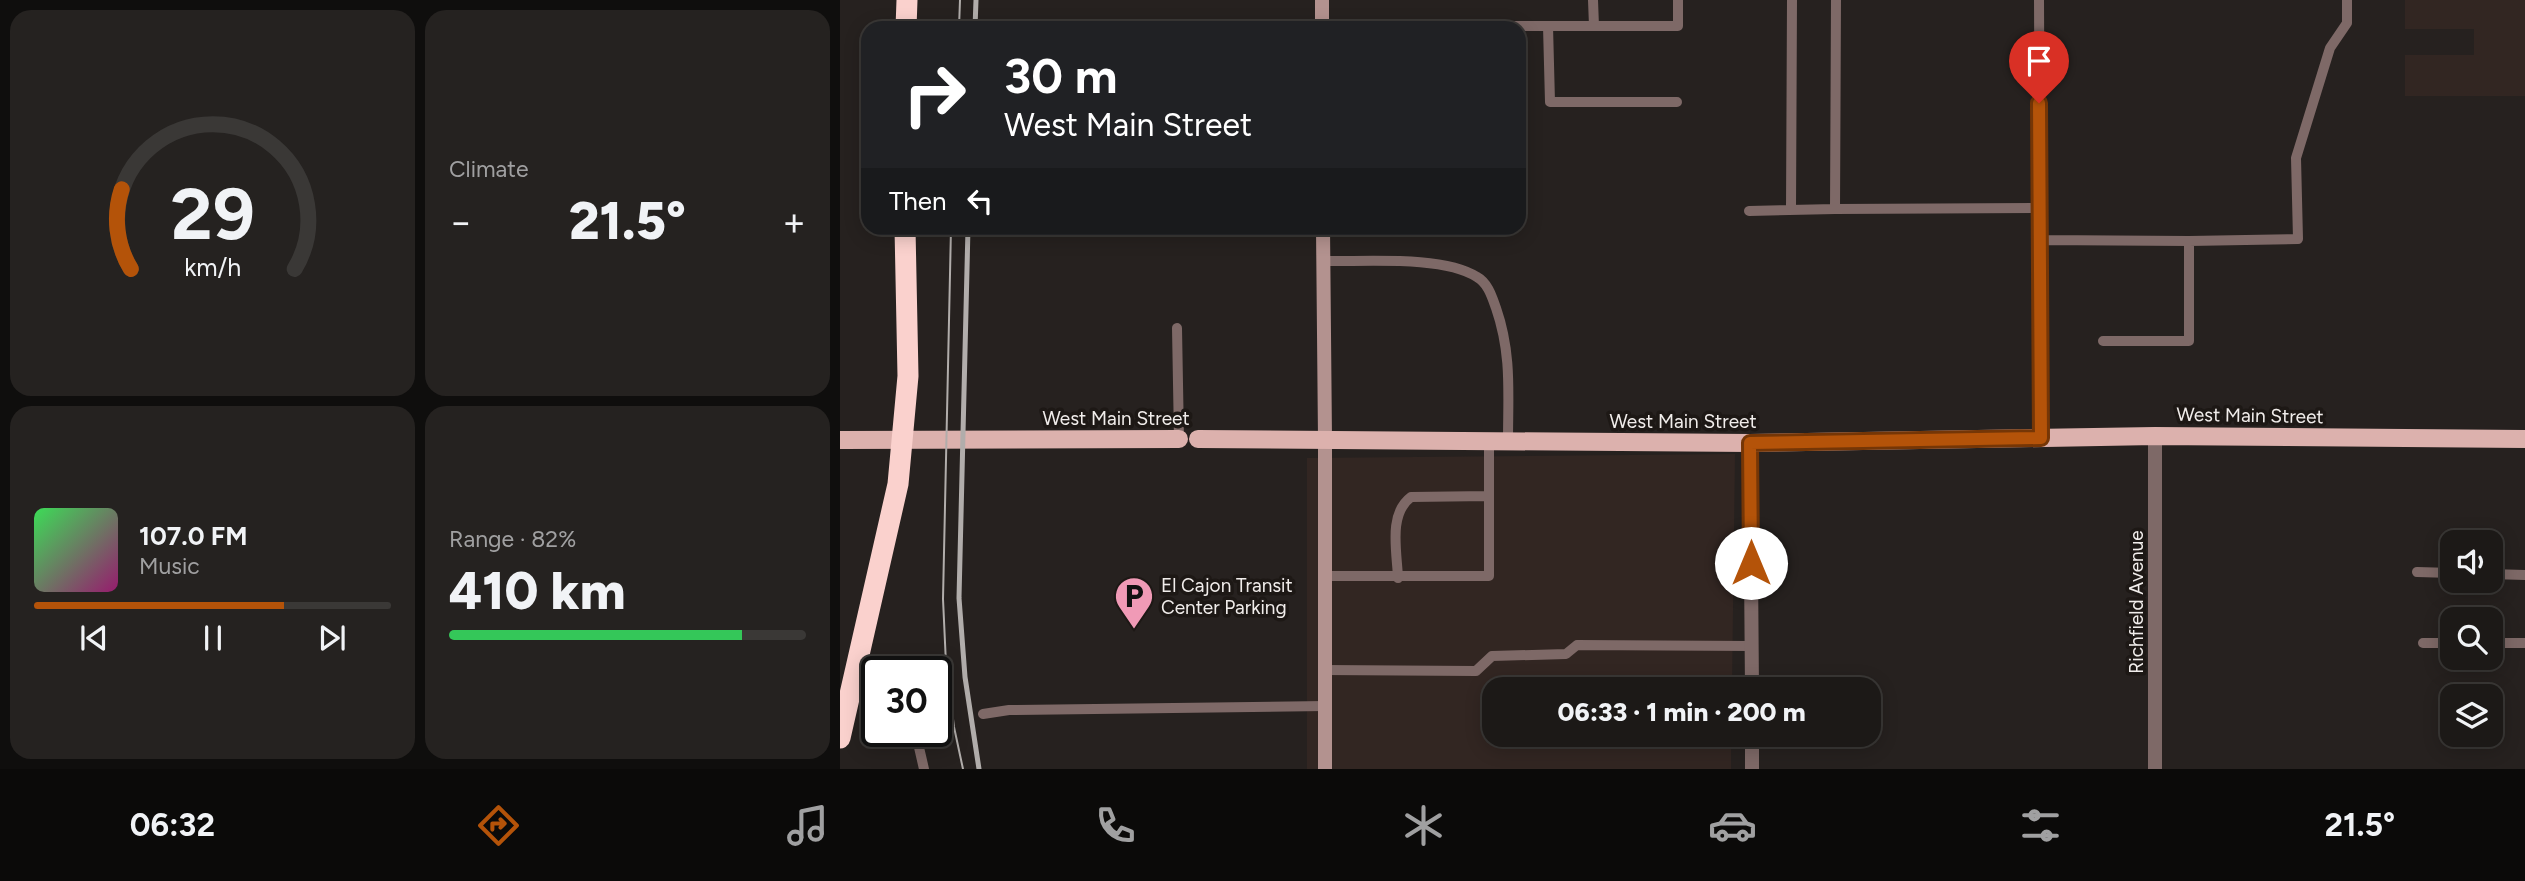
<!DOCTYPE html>
<html lang="en">
<head>
<meta charset="utf-8">
<style>
  body { margin:0; font-family:Figtree,sans-serif; background:#252220; color:#f1f3f6; height:100vh; display:flex; flex-direction:column; font-size:26px; white-space:nowrap }
  * { box-sizing:border-box; margin:0 }
  p { font-size:23px; color:#a0a0a1 }
  .icon { flex:none; width:38px; height:38px; fill:none; stroke:currentColor; stroke-width:2; stroke-linecap:round; stroke-linejoin:round }
  .map { position:relative; flex:1; overflow:hidden }
  .panel { display:flex; flex-direction:column; gap:10px; padding:10px; background:#0f0e0d; width:840px }
  .panel>* { flex:none }
  .hud { position:absolute; left:21px; top:21px; width:665px; height:214px; border-radius:21px; box-shadow:0 4px 18px #0003,0 0 0 2px #3a3836; background:#202124; color:#fff; overflow:hidden }
  .controls { position:absolute; left:1600px; top:530px; display:grid; gap:14px }
  .controls a { display:grid; place-items:center; width:63px; height:63px; border-radius:14px; background:#1c1917; box-shadow:0 4px 18px #0003,0 0 0 2px #3a3836; font-size:35px }
  .speed { position:absolute; left:21px; top:656px; display:flex; gap:14px; font-size:35px; font-weight:700; text-align:center }
  .speed>* { display:grid; place-content:center; width:91px; height:91px; border-radius:50%; background:#1c1917; box-shadow:0 4px 18px #0003,0 0 0 2px #3a3836; line-height:1 }
  .speed .limit { border:4px solid #111; border-radius:10px; background:#fff; color:#111 }
  .pin { position:absolute; display:grid; place-items:center; width:60px; height:60px; color:#fff; margin:-72px -30px; border-radius:50% 50% 50% 0; rotate:-45deg; box-shadow:0 0 7px #0007 }
  .pin .icon { rotate:45deg }
  .me { position:absolute; width:77px; margin:-38px; rotate:0deg; stroke-linejoin:round; filter:drop-shadow(0 0 5px #0008) }
  .turn { display:flex; align-items:center; gap:24px; height:147px; padding:0 28px; font-size:32px }
  .turn .icon { width:91px; height:91px; stroke-width:2.5 }
  .turn b { display:block; font-size:49px; line-height:60px }
  .then { display:flex; align-items:center; height:66px; padding:0 28px; background:#0003; gap:14px; font-size:26px }
  .big { font-size:52px; font-weight:800; line-height:1.1 }
  .panel .widget { flex:1; display:flex; flex-direction:column; justify-content:center; gap:10px; min-width:0; padding:0 24px; border-radius:21px; background:#252220 }
  .panel .dial { align-items:center; gap:0 }
  .dial svg { height:182px; overflow:visible; fill:none; stroke:#3a3836; stroke-width:7; stroke-linecap:round; text-anchor:middle }
  .dial text { fill:#f1f3f6; stroke:none }
  .song { display:flex; align-items:center; gap:21px }
  .cover { width:84px; height:84px; border-radius:10px; background:linear-gradient(135deg,hsl(130 70% 55%),hsl(320 70% 35%)) }
  .played { height:7px; border-radius:4px; background:linear-gradient(90deg,#b45309 70%,#3a3836 70%) }
  .keys { display:flex; justify-content:space-around; direction:ltr }
  .heat { display:flex; justify-content:space-between; align-items:center; font-size:38px; direction:ltr }
  .charge { height:10px; border-radius:5px; background:linear-gradient(90deg,#34c759 82%,#3a3836 0) }
  .panel .tiles { flex:1; display:grid; gap:10px; grid-template-columns:repeat(2,1fr) }
  .trip { position:absolute; left:642px; top:677px; width:399px; height:70px; border-radius:21px; background:#1c1917; box-shadow:0 4px 18px #0003,0 0 0 2px #3a3836; font-weight:800; line-height:70px; text-align:center }
  .tabs { display:flex; height:112px; justify-content:space-around; align-items:center; background:#0b0a09; color:#a0a0a1 }
  .tabs .icon { width:49px; height:49px }
  .tabs .selected { color:#b45309 }
  .tabs b { font-size:32px; color:#f1f3f6 }
  main { display:flex; flex:1; min-height:0 }
  .map>svg:first-child { display:block }
  .built { fill:#322622 }
  .lines { fill:none; stroke-linecap:round; stroke-linejoin:round }
  .lane { stroke:#7e6967; stroke-width:10 }
  .street { stroke:#7e6967; stroke-width:14 }
  .secondary { stroke:#b3928f; stroke-width:14 }
  .primary { stroke:#dcb1ad; stroke-width:18 }
  .highway { stroke:#fad1cd; stroke-width:21 }
  .tram { stroke:#b1adab; stroke-width:2 }
  .rail { stroke:#b1adab; stroke-width:5 }
  .route-casing { stroke:#753606; stroke-width:18 }
  .route { stroke:#b45309; stroke-width:12 }
  .labels { text-anchor:middle; stroke-width:7; stroke-linejoin:round; paint-order:stroke }
  .street-label { font-size:19px; fill:#f1edeb; stroke:#1d1815 }
  .poi-label { font-size:19px; fill:#f1edeb; stroke:#1d1815; text-anchor:start }
</style>
</head>
<body>
<main>
<section class="panel">
<div class="tiles">
<div class="widget dial"><svg viewBox="0 0 100 80">
<path d="M14 69A42 42 0 1 1 86 69"/>
<path d="M14 69A42 42 0 0 1 10 34" stroke="#b45309"/>
<text x="50" y="56" font-size="32" font-weight="700">29</text>
<text x="50" y="72" font-size="11">km/h</text>
</svg></div>
<div class="widget"><p>Climate</p>
<div class="heat"><a>−</a><b class="big">21.5°</b><a>+</a></div>
</div>
<div class="widget">
<div class="song"><i class="cover"></i><div><b>107.0 FM</b><p>Music</p></div></div>
<div class="played"></div>
<div class="keys"><svg class="icon" aria-label="previous" viewBox="0 0 24 24"><path d="M18 5L8 12l10 7zM5 5v14"/></svg><svg class="icon" aria-label="pause" viewBox="0 0 24 24"><path d="M8 5v14M16 5v14"/></svg><svg class="icon" aria-label="next" viewBox="0 0 24 24"><path d="M6 5l10 7-10 7zM19 5v14"/></svg></div>
</div>
<div class="widget"><p>Range · 82%</p><b class="big">410 km</b><div class="charge"></div></div>
</div>
</section>
<div class="map">
<svg width="1685" height="769" viewBox="0 0 1685 769">
  <rect width="100%" height="100%" fill="#26211f"/>
  <path class="built" d="M1565 0H1685V96H1565V55H1634V29H1565Z
    M895 454 892 689 654 690V735H891V769H467V458Z"/>
  <g class="lines">
    <path class="lane" d="M753 0 754 26
      M1199 0 1201 438
      M673 26H708L710 102H837
      M708 26H838V0
      M995 209 1200 208
      M951 210 952 0
      M909 211 995 209 996 0
      M1200 240 1349 241V341H1263
      M1349 241 1458 239 1456 158 1490 48 1507 23V0
      M483 261C523 262 603 255 637 277 648 283 652 297 656 308 672 354 668 394 668 441
      M337 328 339 439
      M1577 572 1612 573
      M1650 574 1685 575
      M485 576H649V441
      M558 578C557 552 548 514 571 497L649 496
      M1583 643H1612
      M1650 643H1685
      M484 670 636 671 652 656 726 654 737 645 911 646
      M143 714 169 710 485 706
      M96 723 104 721
      M83 732 78 743 84 769"/>
    <path class="street" d="M910 443 912 690
      M912 735V769
      M1315 769V436"/>
    <path class="secondary" d="M482 0V28
      M483 228 485 439V769"/>
    <path class="primary" d="M358 439 910 443 1315 436 1685 439
      M0 440 339 439"/>
    <path class="highway" d="M66 28 67 0
      M0 738 58 484 68 376 65 228"/>
    <path class="tram" d="M119 28 120 0
      M111 228 103 599 106 664 114 727 123 769"/>
    <path class="rail" d="M135 28 136 0
      M128 228 119 598 125 677 139 769"/>
  </g>
  <g class="lines">
    <g class="route-casing">
      <path id="route" d="M911 563 910 443 1201 438 1199 103"/>
    </g>
    <use href="#route" class="route"/>
  </g>
  <defs>
    <g id="parking-pin" transform="scale(2.0125)"><path d="M0 17L-7.5 6A9.5 9.5 0 1 1 7.5 6Z" fill="#f09ab6" stroke="#1d1815"/><path d="M-3.5-5.5H1a3.5 3.5 0 0 1 0 7H-1V5.5H-3.5ZM-1-3.4V-.6H.8a1.4 1.4 0 0 0 0-2.8Z" fill="#111"/></g>
  </defs>
  <g fill-rule="evenodd">
    <use href="#parking-pin" x="294" y="596"/>
  </g>
  <g class="labels">
    <g class="street-label">
      <text transform="translate(1410 415) rotate(1)" y="7">West Main Street</text>
      <text x="276" y="425">West Main Street</text>
      <text x="843" y="428">West Main Street</text>
      <text transform="translate(1296 602) rotate(-90)" y="7">Richfield Avenue</text>
    </g>
    <g class="poi-label">
      <text x="321" y="592">El Cajon Transit<tspan x="321" dy="22">Center Parking</tspan></text>
    </g>
  </g>
</svg>
<div class="controls">
<a><svg class="icon" aria-label="sound" viewBox="0 0 24 24"><path d="M4 9h4l5-4v14l-5-4H4zM17 9q2 3 0 6"/></svg></a>
<a><svg class="icon" aria-label="search" viewBox="0 0 24 24"><circle cx="10" cy="10" r="6"/><path d="M15 15l6 6"/></svg></a>
<a><svg class="icon" aria-label="layers" viewBox="0 0 24 24"><path d="M12 4l9 5-9 5-9-5zM3 14l9 5 9-5"/></svg></a>
</div>
<div class="speed"><div class="limit">30</div></div>
<div class="pin" style="left:1199px;top:103px;background:#d93025"><svg class="icon" aria-label="arrive" viewBox="0 0 24 24"><path d="M6 21V4h12l-3 4 3 4H6"/></svg></div>
<svg class="me" style="left:911px;top:563px" viewBox="-20 -20 40 40"><circle r="19" fill="#fff"/><path d="M0-13L10 11 0 6-10 11z" fill="#b45309"/></svg>
<div class="trip">06:33 · 1 min · 200 m</div>
<div class="hud">
<div class="turn"><svg class="icon" aria-label="right" viewBox="0 0 24 24"><path d="M7 20v-9h11M14 6l5 5-5 5"/></svg><div><b>30 m</b>West Main Street</div></div>
<div class="then">Then<svg class="icon" aria-label="left" viewBox="0 0 24 24"><path d="M17 20v-9H6M10 6l-5 5 5 5"/></svg></div>
</div>
</div>
</main>
<nav class="tabs">
<b>06:32</b>
<svg class="icon selected" aria-label="directions" viewBox="0 0 24 24"><path d="M12 3l9 9-9 9-9-9zM9 14v-3h6M13 9l2 2-2 2"/></svg>
<svg class="icon" aria-label="music" viewBox="0 0 24 24"><path d="M9 18V5l10-2v13"/><circle cx="6" cy="18" r="3"/><circle cx="16" cy="16" r="3"/></svg>
<svg class="icon" aria-label="phone" viewBox="0 0 24 24"><path d="M5 4h4l2 5-3 2q2 4 5 5l2-3 5 2v4C11 20 4 13 5 4z"/></svg>
<svg class="icon" aria-label="climate" viewBox="0 0 24 24"><path d="M12 3v18M4 7l16 10M4 17L20 7"/></svg>
<svg class="icon" aria-label="car" viewBox="0 0 24 24"><path d="M5 17H2v-5l4-1 3-4h7l3 4 3 1v5h-3M9 17h6M6 11h13"/><circle cx="7" cy="17" r="2"/><circle cx="17" cy="17" r="2"/></svg>
<svg class="icon" aria-label="filters" viewBox="0 0 24 24"><path d="M4 7h16M4 17h16"/><circle cx="9" cy="7" r="2"/><circle cx="15" cy="17" r="2"/></svg>
<b>21.5°</b>
</nav>
</body>
</html>
